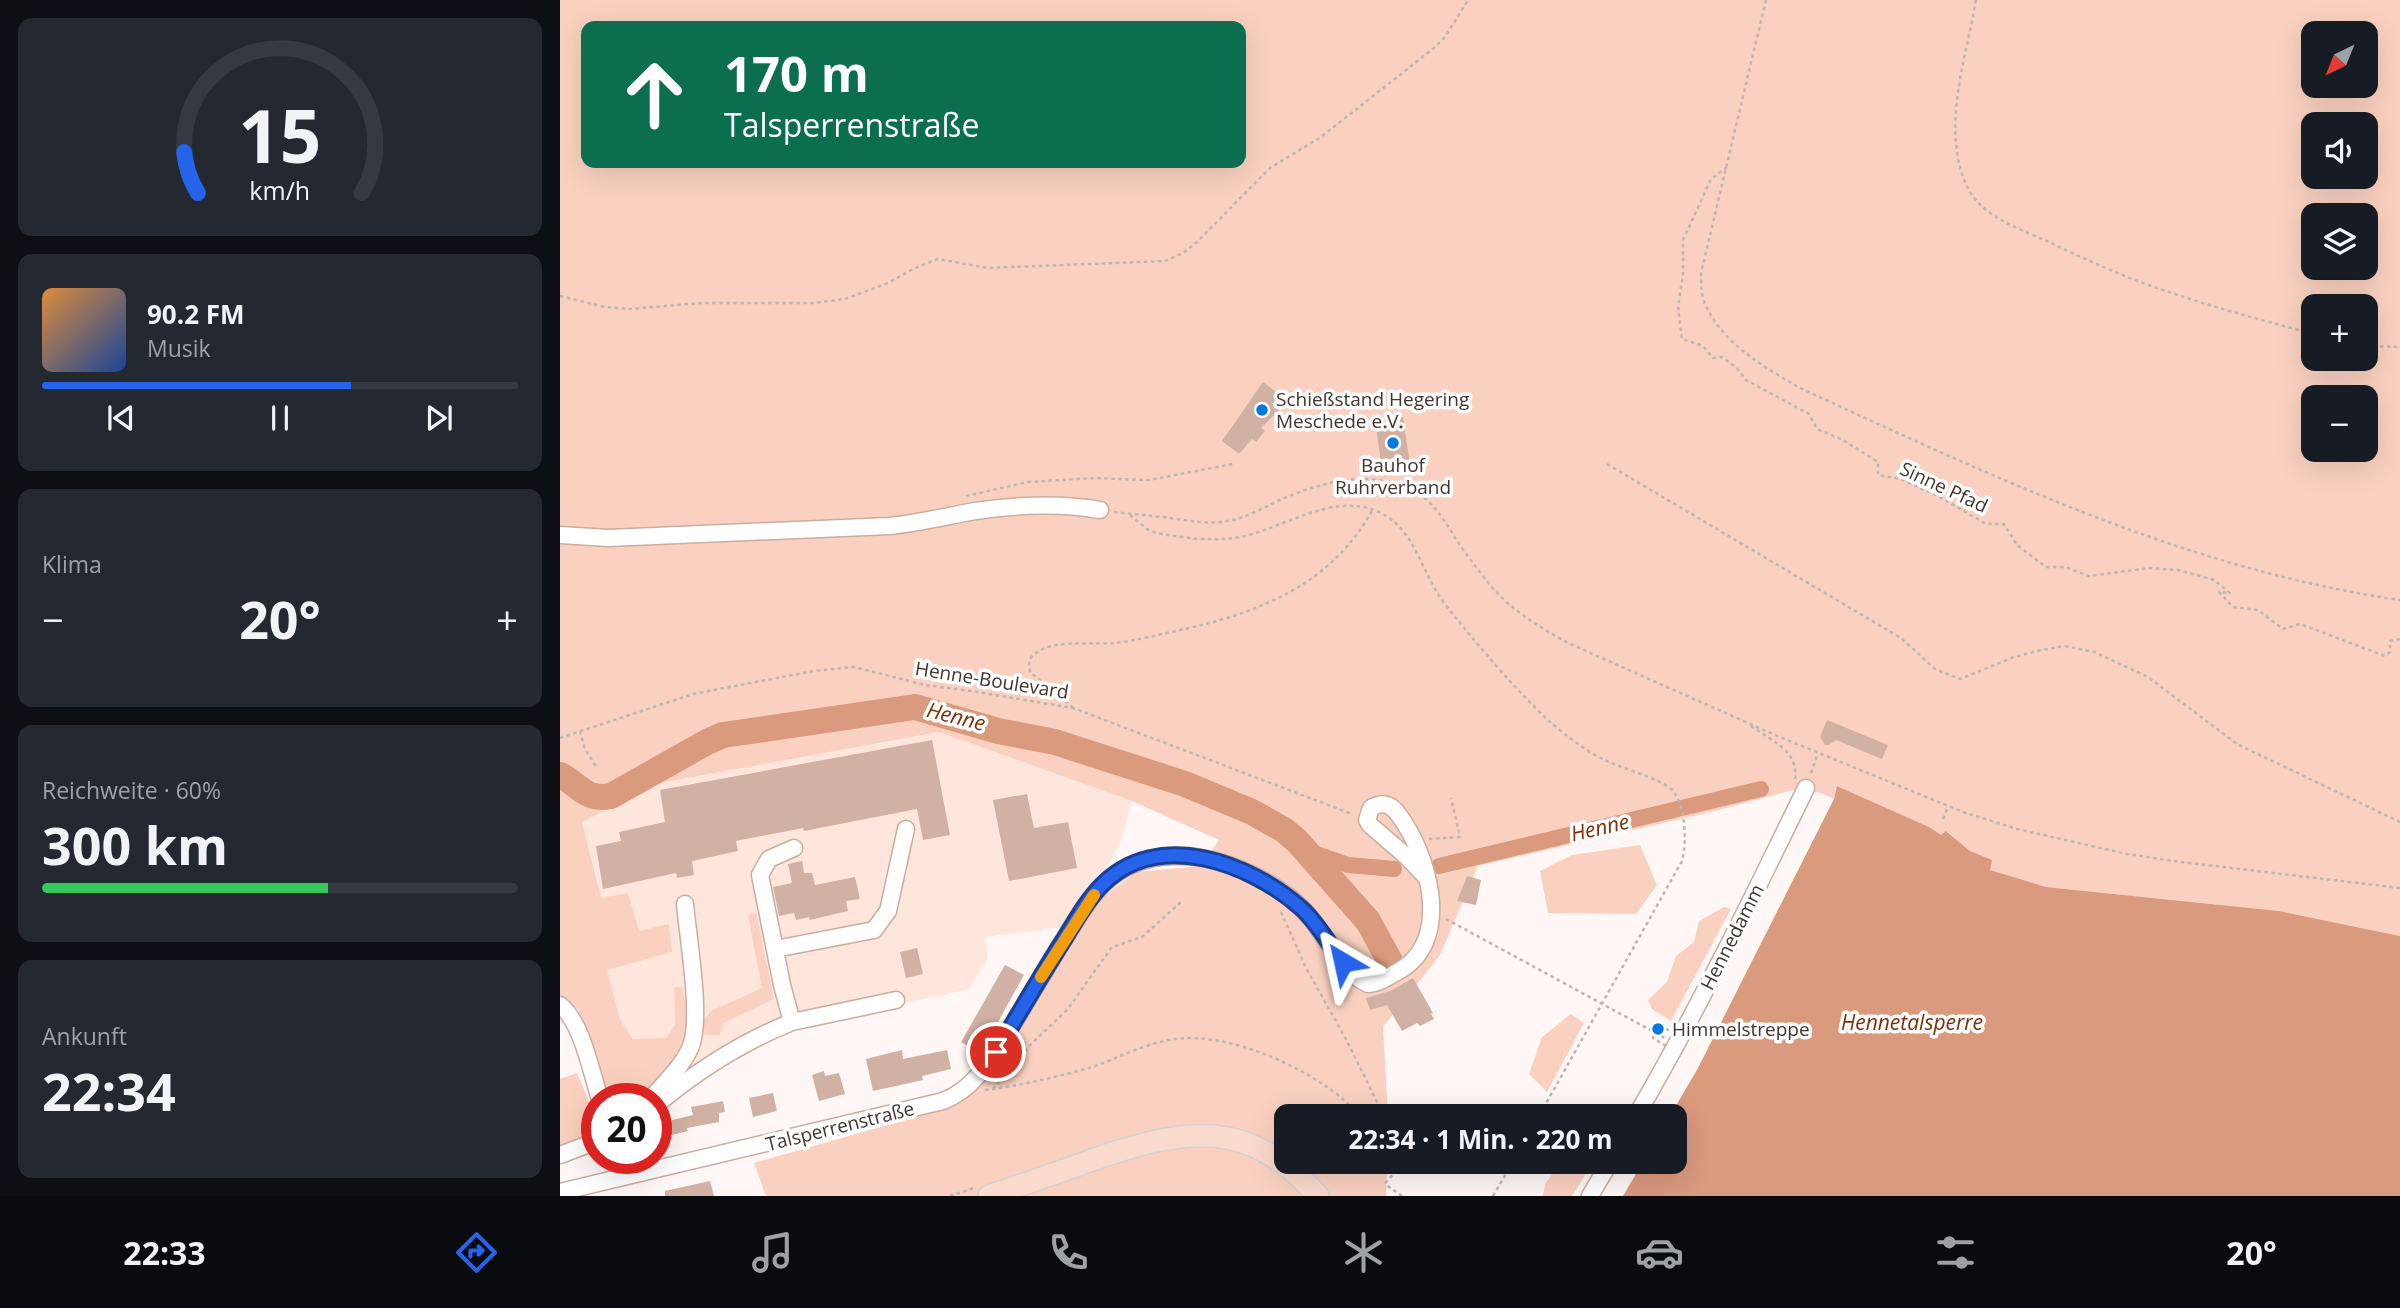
<!DOCTYPE html>
<html lang="de">
<head>
<meta charset="utf-8">
<style>
  body { margin:0; font-family:"Open Sans",sans-serif; background:#242831; color:#f1f3f6; height:100vh; display:flex; flex-direction:column; font-size:26px; white-space:nowrap }
  * { box-sizing:border-box; margin:0 }
  p { font-size:23px; color:#9ea1a6 }
  .icon { flex:none; width:38px; height:38px; fill:none; stroke:currentColor; stroke-width:2; stroke-linecap:round; stroke-linejoin:round }
  .map { position:relative; flex:1; overflow:hidden }
  .sheet { display:flex; flex-direction:column; gap:18px; padding:18px; background:#0d0f14; width:560px }
  .sheet>* { flex:none }
  .guide { position:absolute; left:21px; top:21px; width:665px; height:147px; border-radius:14px; box-shadow:0 7px 28px #0002; background:#0b6e4f; color:#fff; overflow:hidden }
  .needle { width:46px; rotate:223deg }
  .fabs { position:absolute; left:1741px; top:21px; display:grid; gap:14px }
  .fabs a { display:grid; place-items:center; width:77px; height:77px; border-radius:14px; background:#171b24; box-shadow:0 7px 28px #0002; font-size:35px }
  .speed { position:absolute; left:21px; top:1083px; display:flex; gap:14px; font-size:35px; font-weight:700; text-align:center }
  .speed>* { display:grid; place-content:center; width:91px; height:91px; border-radius:50%; background:#171b24; box-shadow:0 7px 28px #0002; line-height:1 }
  .speed .limit { border:10px solid #d22; background:#fff; color:#111 }
  .pin { position:absolute; display:grid; place-items:center; width:60px; height:60px; color:#fff; margin:-30px; border:4px solid #fff; border-radius:50%; box-shadow:0 2px 7px #0007 }
  .me { position:absolute; width:77px; margin:-38px; rotate:324deg; stroke-linejoin:round; filter:drop-shadow(0 0 5px #0008) }
  .turn { display:flex; align-items:center; gap:24px; height:147px; padding:0 28px; font-size:32px }
  .turn .icon { width:91px; height:91px; stroke-width:2.5 }
  .turn b { display:block; font-size:49px; line-height:60px }
  .big { font-size:52px; font-weight:700; line-height:1.1 }
  .sheet .card { flex:1; display:flex; flex-direction:column; justify-content:center; gap:10px; min-width:0; padding:0 24px; border-radius:14px; background:#242831 }
  .sheet .dial { align-items:center; gap:0 }
  .dial svg { height:182px; overflow:visible; fill:none; stroke:#363941; stroke-width:7; stroke-linecap:round; text-anchor:middle }
  .dial text { fill:#f1f3f6; stroke:none }
  .song { display:flex; align-items:center; gap:21px }
  .cover { width:84px; height:84px; border-radius:10px; background:linear-gradient(135deg,hsl(30 70% 55%),hsl(220 70% 35%)) }
  .played { height:7px; border-radius:4px; background:linear-gradient(90deg,#2563eb 65%,#363941 65%) }
  .keys { display:flex; justify-content:space-around; direction:ltr }
  .heat { display:flex; justify-content:space-between; align-items:center; font-size:38px; direction:ltr }
  .charge { height:10px; border-radius:5px; background:linear-gradient(90deg,#34c759 60%,#363941 0) }
  .trip { position:absolute; left:714px; top:1104px; width:413px; height:70px; border-radius:14px; background:#171b24; box-shadow:0 7px 28px #0002; font-weight:700; line-height:70px; text-align:center }
  .tab-bar { display:flex; height:112px; justify-content:space-around; align-items:center; background:#090b0e; color:#9ea1a6 }
  .tab-bar .icon { width:49px; height:49px }
  .tab-bar .on { color:#2563eb }
  .tab-bar b { font-size:32px; color:#f1f3f6 }
  main { display:flex; flex:1; min-height:0 }
  .map>svg:first-child { display:block }
  .built { fill:#ffe6dc }
  .green { fill:#fad1c0; fill-rule:evenodd }
  .water { fill:#da9a7e }
  .lines { fill:none; stroke-linecap:round; stroke-linejoin:round }
  .canal { stroke:#da9a7e; stroke-width:16 }
  .river { stroke:#da9a7e; stroke-width:26 }
  .building { fill:#d0b1a4 }
  .minor-casing { stroke:#cbac9f; stroke-width:19 }
  .major-casing { stroke:#d5d2d1; stroke-width:24 }
  .path { stroke:#bfb6b3; stroke-width:2.5; stroke-dasharray:3.5 3.5; stroke-linecap:butt }
  .minor { stroke:#fff; stroke-width:16 }
  .major { stroke:#fadacd; stroke-width:21 }
  .path-bridge { stroke:#bfb6b3; stroke-width:2.5; stroke-dasharray:3.5 3.5; stroke-linecap:butt }
  .route-casing { stroke:#184099; stroke-width:18 }
  .route { stroke:#2563eb; stroke-width:12 }
  .slow { stroke:#f59e0b; stroke-width:12 }
  .poi-dot { fill:#0678e0; stroke:#fff; stroke-width:2.5 }
  .labels { text-anchor:middle; stroke-width:7; stroke-linejoin:round; paint-order:stroke }
  .poi-label { font-size:19px; fill:#41342f; stroke:#fff; text-anchor:start }
  .street-label { font-size:19px; fill:#41342f; stroke:#fff }
  .water-label { font-size:21px; font-style:italic; fill:#7d3005; stroke:#fff }
</style>
</head>
<body>
<main>
<section class="sheet">
<div class="card dial"><svg viewBox="0 0 100 80">
<path d="M14 69A42 42 0 1 1 86 69"/>
<path d="M14 69A42 42 0 0 1 8 51" stroke="#2563eb"/>
<text x="50" y="56" font-size="32" font-weight="700">15</text>
<text x="50" y="72" font-size="11">km/h</text>
</svg></div>
<div class="card">
<div class="song"><i class="cover"></i><div><b>90.2 FM</b><p>Musik</p></div></div>
<div class="played"></div>
<div class="keys"><svg class="icon" aria-label="previous" viewBox="0 0 24 24"><path d="M18 5L8 12l10 7zM5 5v14"/></svg><svg class="icon" aria-label="pause" viewBox="0 0 24 24"><path d="M8 5v14M16 5v14"/></svg><svg class="icon" aria-label="next" viewBox="0 0 24 24"><path d="M6 5l10 7-10 7zM19 5v14"/></svg></div>
</div>
<div class="card"><p>Klima</p>
<div class="heat"><a>−</a><b class="big">20°</b><a>+</a></div>
</div>
<div class="card"><p>Reichweite · 60%</p><b class="big">300 km</b><div class="charge"></div></div>
<div class="card"><p>Ankunft</p><b class="big">22:34</b></div>
</section>
<div class="map">
<svg width="1840" height="1196" viewBox="0 0 1840 1196">
  <rect width="100%" height="100%" fill="#fef7f5"/>
  <path class="built" d="M379 732 572 801 561 840 546 869 520 899 502 927 424 937 428 957 409 989 341 1004 234 1019 104 1095 75 1099 8 827 100 783Z"/>
  <path class="green" d="M0 0H1840V936L1719 911 1486 887 1429 870 1431 860 1410 851 1387 831 1381 836 1369 827 1277 786 1274 799 1261 793 1237 789 1155 811 918 866 880 955 823 1027 828 1116H726V1162H827L826 1196H206L194 1163 394 1106 420 1086 509 950 538 901 576 872 641 866 659 840 572 801 379 732 100 783 22 822 41 898 68 893 79 931 109 924 112 952 47 970 60 1020 73 1039 106 1038 115 1025 114 987H122L129 1021 118 1058 85 1099H47L18 1009 0 995ZM26 26H681V163H26ZM1754 33H1806V86H1754ZM1754 124H1806V177H1754ZM1754 215H1806V268H1754ZM1754 306H1806V359H1754ZM1754 397H1806V450H1754Z
    M1080 845 1097 885 1076 914 988 913 980 871 1012 855Z
    M1164 907 1171 909 1111 1021 1092 1009 1088 1000 1107 982 1116 956 1134 942 1139 921Z
    M196 913 214 999 163 1023 159 1036 140 1034 145 1018 151 1011 202 988 188 915Z
    M1011 1014 1024 1023 987 1092 969 1074 982 1037Z
    M17 1073C23 1089 42 1121 26 1135 19 1140 8 1142 0 1145V1079Z
    M1001 1162H1033L1012 1196H983L985 1184Z"/>
  <path class="water" d="M1277 786 1369 827 1381 835 1386 831 1410 851 1432 860 1430 870 1486 887 1719 911 1840 936V1196H1063L1083 1162H1115V1116H1110L1138 1068 1274 799Z"/>
  <g class="lines">
    <path class="canal" d="M748 851 788 865 834 869
      M879 866 1201 789"/>
    <path class="river" d="M0 775C20 785 25 801 51 796L147 742 163 735 355 707 438 731 495 742 625 784 692 812 724 830 737 841 808 921 832 965"/>
  </g>
  <path class="building" d="M703 382 728 401 701 428 705 431 696 442 692 439 679 454 662 441Z
    M843 417 850 464 822 468 815 421Z
    M1267 720 1328 745 1322 759 1276 740 1269 745H1265L1260 737Z
    M372 740 390 835 363 840 357 809 244 831 243 828 176 841 178 851 132 861 134 875 117 878 116 873 43 889 36 846 61 841 59 832 105 822 100 790Z
    M467 794 474 828 508 822 517 868 449 881 433 800Z
    M242 861 244 873H252L255 885 295 877 300 899 286 901 288 911 250 920 249 917 236 920 234 913 219 916 213 887 232 883 228 864Z
    M907 876 921 880 916 905 897 901Z
    M357 948 363 974 346 978 340 952Z
    M445 965 464 975 428 1040 426 1039 419 1052 401 1042Z
    M853 978 873 1013 871 1014 874 1019 860 1026 857 1023 842 1031 827 1005 810 1010 806 998 830 991Z
    M342 1050 343 1059 387 1050 391 1069 362 1076 363 1080 313 1091 306 1059Z
    M264 1071 265 1076 279 1073 285 1094 259 1101 252 1075Z
    M213 1093 217 1111 193 1117 189 1098Z
    M163 1101 165 1112 159 1113V1122L127 1128 128 1131 96 1139V1124L133 1115 131 1107Z
    M150 1181 154 1196H105V1191Z"/>
  <g class="lines">
    <g class="minor-casing">
      <path id="minor" d="M0 535 49 538 329 526C359 523 387 516 415 511 456 505 500 503 540 510
        M215 949 314 930 328 911 346 829
        M0 1005C22 1022 31 1072 40 1099
        M232 1022 336 1000
        M91 1099C104 1083 123 1066 131 1046 142 1017 128 938 125 904
        M96 1105C138 1070 182 1042 232 1022L222 985 200 875 209 859 234 848
        M1076 1116C1138 1010 1192 899 1246 788
        M0 1155 37 1141
        M0 1192 383 1101C412 1090 428 1064 444 1038 468 1001 489 962 513 925 524 907 536 888 553 876 571 862 595 856 618 856 662 855 726 885 753 921 767 939 786 975 808 984 818 984 828 977 837 972 891 944 871 865 845 824 840 817 835 807 827 805 821 803 816 805 811 808L807 820 810 825 846 856 866 877
        M1030 1196 1050 1162"/>
    </g>
    <g class="major-casing">
      <path id="major" d="M429 1196C464 1184 500 1172 535 1159 626 1128 689 1117 758 1196"/>
    </g>
    <path class="path" d="M1206 0 1141 273C1141 285 1141 296 1146 306 1164 345 1207 369 1242 389 1436 478 1626 569 1840 600
      M1416 0C1406 59 1382 124 1405 182 1418 216 1458 228 1489 242 1520 257 1553 272 1586 284 1641 304 1697 319 1754 334
      M1167 167 1151 179 1123 240V274L1118 307 1122 339 1143 346 1153 358 1162 357 1177 368 1186 380 1249 414 1257 429 1283 440 1318 462V475L1340 479 1378 496 1426 524H1444L1457 545 1486 567H1505L1529 576 1589 568 1618 570 1654 580 1670 593 1659 592 1673 607 1698 610 1723 629 1740 624 1825 656 1830 652V641L1840 639
      M0 296 45 307 70 309 140 303H253L285 299 328 283 355 268 378 259 427 268 605 261 623 253 637 242 710 168 761 137 874 48 885 37 908 0
      M1806 346 1840 347
      M1047 464 1341 638 1375 669 1400 679 1454 657 1481 650 1505 646 1534 652 1588 677 1677 744 1840 822
      M406 496 468 482 534 478 589 480 673 464
      M554 512C570 514 586 515 602 517 622 519 641 524 661 522 682 520 701 509 720 500 762 481 812 469 854 491 878 504 887 527 902 548 911 561 921 574 931 586 952 611 980 627 1008 643L1215 735 1403 812 1457 829 1567 854 1621 862 1840 888
      M570 515 587 529 596 533C624 538 652 542 681 537 723 528 770 494 814 510 849 523 857 557 874 587 879 597 888 608 895 617 924 652 955 689 988 720 1005 735 1028 753 1049 762 1064 769 1101 779 1112 790 1126 805 1127 842 1122 861L979 1116
      M513 708 470 672 469 660C487 636 529 646 555 643 580 640 605 633 629 628 706 610 773 582 813 509
      M1191 726C1210 740 1239 750 1235 779
      M20 731 25 749 36 766
      M0 738 133 694 254 671 294 667 365 685 411 691 513 708 792 814
      M1251 773 1258 753
      M1383 819 1388 806
      M869 839 900 837 891 798
      M721 912 746 968 787 1041 824 1116
      M886 919 1105 1038
      M433 1089 471 1044 507 1010 552 947 582 937 621 902
      M425 1090C459 1086 496 1077 529 1068 557 1059 585 1043 615 1039 672 1031 763 1073 800 1116
      M390 1196 414 1188
      M842 1196 826 1185V1182L845 1162
      M933 1196 953 1162"/>
    <use href="#minor" class="minor"/>
    <use href="#major" class="major"/>
    <path class="path-bridge" d="M1106 1046 1093 1038 1097 1028 1100 1027 1114 1032"/>
  </g>
  <g class="lines">
    <g class="route-casing">
      <path id="route" d="M436 1052C459 1014 481 975 505 938 516 920 527 900 542 885 598 828 690 863 741 908 758 923 769 945 783 962"/>
    </g>
    <use href="#route" class="route"/>
    <path class="slow" d="M481 977 534 895"/>
  </g>
  <g class="poi-dot">
    <circle cx="702" cy="410" r="7"/>
    <circle cx="833" cy="443" r="7"/>
    <circle cx="1098" cy="1029" r="7"/>
  </g>
  <g class="labels">
    <g class="poi-label">
      <text x="716" y="406">Schießstand Hegering<tspan x="716" dy="22">Meschede e.V.</tspan></text>
      <text x="833" y="472" text-anchor="middle">Bauhof<tspan x="833" dy="22">Ruhrverband</tspan></text>
      <text x="1112" y="1036">Himmelstreppe</text>
    </g>
    <g class="street-label">
      <text transform="translate(1384 487) rotate(25)" y="7">Sinne Pfad</text>
      <text transform="translate(432 680) rotate(9)" y="7">Henne-Boulevard</text>
      <text transform="translate(1172 937) rotate(-63)" y="7">Hennedamm</text>
      <text transform="translate(280 1126) rotate(-14)" y="7">Talsperrenstraße</text>
    </g>
    <g class="water-label">
      <text transform="translate(396 717) rotate(14)" y="7">Henne</text>
      <text transform="translate(1040 828) rotate(-13)" y="7">Henne</text>
      <text x="1352" y="1030">Hennetalsperre</text>
    </g>
  </g>
</svg>
<div class="fabs">
<a><svg class="needle" viewBox="-14 -14 28 28"><path d="M0-13l5 13h-10z" fill="#e53935"/><path d="M0 13l5-13h-10z" fill="#9ea1a6"/></svg></a>
<a><svg class="icon" aria-label="sound" viewBox="0 0 24 24"><path d="M4 9h4l5-4v14l-5-4H4zM17 9q2 3 0 6"/></svg></a>
<a><svg class="icon" aria-label="layers" viewBox="0 0 24 24"><path d="M12 4l9 5-9 5-9-5zM3 14l9 5 9-5"/></svg></a>
<a>+</a>
<a>−</a>
</div>
<div class="speed"><div class="limit">20</div></div>
<div class="pin" style="left:436px;top:1052px;background:#d93025"><svg class="icon" aria-label="arrive" viewBox="0 0 24 24"><path d="M6 21V4h12l-3 4 3 4H6"/></svg></div>
<svg class="me" style="left:783px;top:962px" viewBox="-20 -20 40 40"><path d="M0-17L14 15 0 8-14 15z" fill="#2563eb" stroke="#fff" stroke-width="4"/></svg>
<div class="trip">22:34 · 1 Min. · 220 m</div>
<div class="guide">
<div class="turn"><svg class="icon" aria-label="ahead" viewBox="0 0 24 24"><path d="M12 20V5M6 11l6-6 6 6"/></svg><div><b>170 m</b>Talsperrenstraße</div></div>
</div>
</div>
</main>
<nav class="tab-bar">
<b>22:33</b>
<svg class="icon on" aria-label="directions" viewBox="0 0 24 24"><path d="M12 3l9 9-9 9-9-9zM9 14v-3h6M13 9l2 2-2 2"/></svg>
<svg class="icon" aria-label="music" viewBox="0 0 24 24"><path d="M9 18V5l10-2v13"/><circle cx="6" cy="18" r="3"/><circle cx="16" cy="16" r="3"/></svg>
<svg class="icon" aria-label="phone" viewBox="0 0 24 24"><path d="M5 4h4l2 5-3 2q2 4 5 5l2-3 5 2v4C11 20 4 13 5 4z"/></svg>
<svg class="icon" aria-label="climate" viewBox="0 0 24 24"><path d="M12 3v18M4 7l16 10M4 17L20 7"/></svg>
<svg class="icon" aria-label="car" viewBox="0 0 24 24"><path d="M5 17H2v-5l4-1 3-4h7l3 4 3 1v5h-3M9 17h6M6 11h13"/><circle cx="7" cy="17" r="2"/><circle cx="17" cy="17" r="2"/></svg>
<svg class="icon" aria-label="filters" viewBox="0 0 24 24"><path d="M4 7h16M4 17h16"/><circle cx="9" cy="7" r="2"/><circle cx="15" cy="17" r="2"/></svg>
<b>20°</b>
</nav>
</body>
</html>
